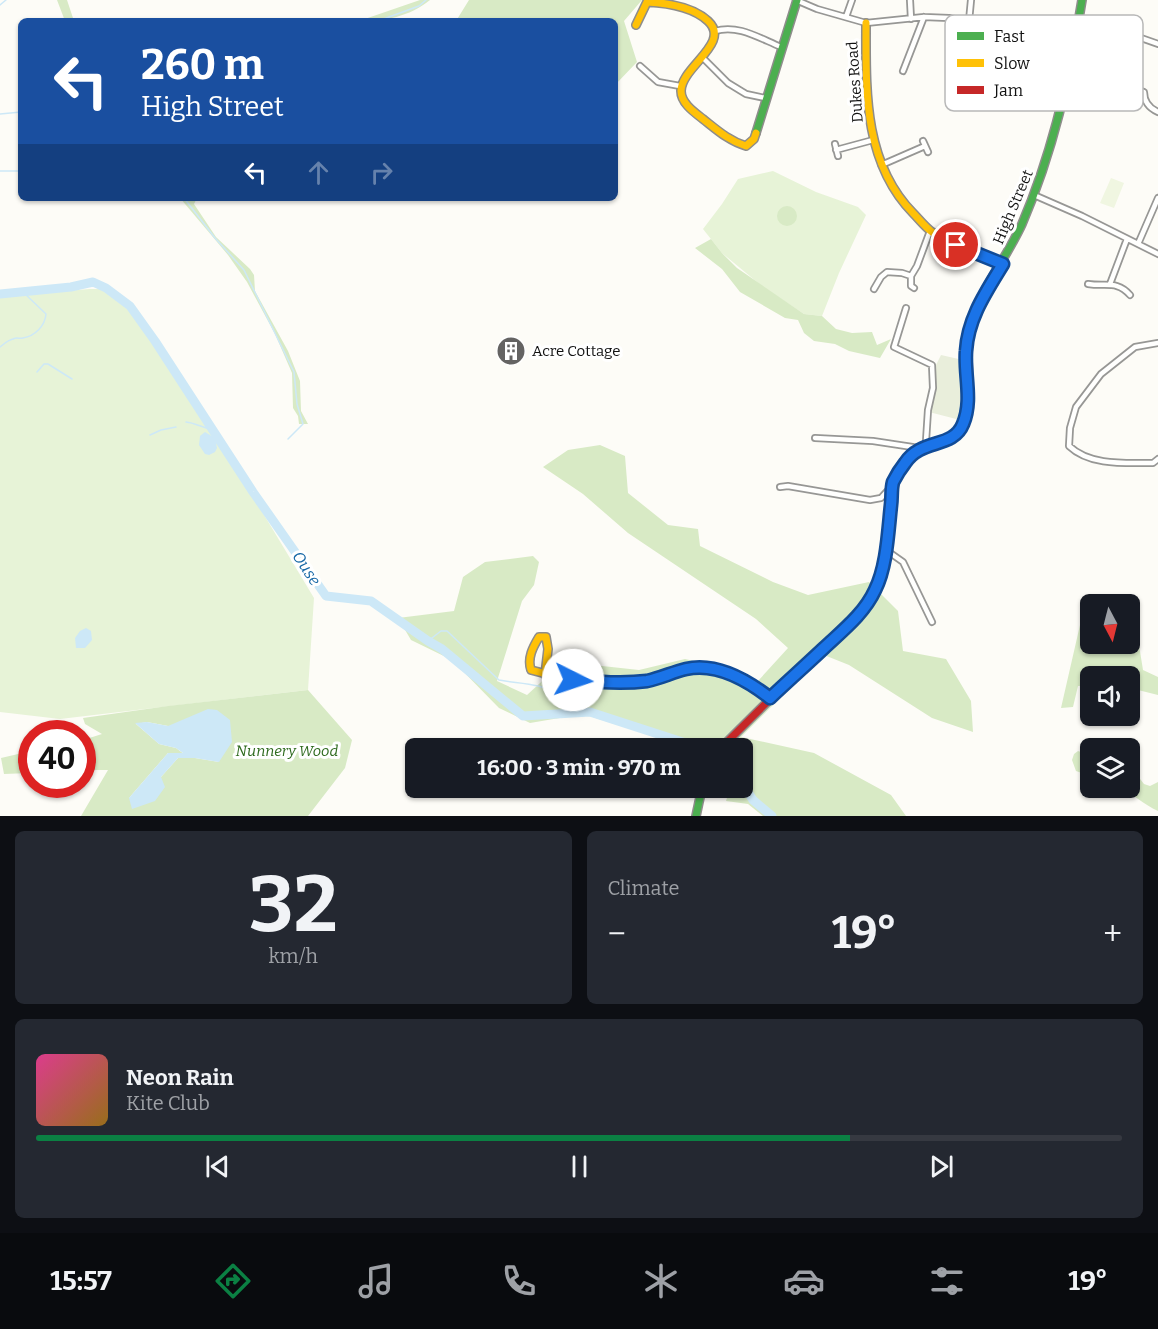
<!DOCTYPE html>
<html lang="en">
<head>
<meta charset="utf-8">
<style>
  body { margin:0; font-family:Bitter,serif; background:#242831; color:#f1f3f6; height:100vh; display:flex; flex-direction:column; font-size:22px; white-space:nowrap }
  * { box-sizing:border-box; margin:0 }
  p { font-size:20px; color:#9ea1a6 }
  .icon { flex:none; width:33px; height:33px; fill:none; stroke:currentColor; stroke-width:2; stroke-linecap:round; stroke-linejoin:round }
  .map { position:relative; height:816px; overflow:hidden }
  .sheet { display:flex; flex-direction:column; gap:15px; padding:15px; background:#0d0f14; flex:1 }
  .sheet>* { flex:none }
  .hud { position:absolute; left:18px; top:18px; width:600px; height:183px; border-radius:9px; box-shadow:0 2px 4px #0004; background:#1a4fa0; color:#fff; overflow:hidden }
  .needle { width:39px; rotate:173deg }
  .fabs { position:absolute; left:1080px; top:594px; display:grid; gap:12px }
  .fabs a { display:grid; place-items:center; width:60px; height:60px; border-radius:9px; background:#171b24; box-shadow:0 2px 4px #0004; font-size:30px }
  .speed { position:absolute; left:18px; top:720px; display:flex; gap:12px; font-size:30px; font-weight:700; text-align:center }
  .speed>* { display:grid; place-content:center; width:78px; height:78px; border-radius:50%; background:#171b24; box-shadow:0 2px 4px #0004; line-height:1 }
  .speed .limit { border:9px solid #d22; background:#fff; color:#111 }
  .pin { position:absolute; display:grid; place-items:center; width:51px; height:51px; color:#fff; margin:-26px; border:3px solid #fff; border-radius:50%; box-shadow:0 2px 6px #0007 }
  .me { position:absolute; width:66px; margin:-33px; rotate:94deg; stroke-linejoin:round; filter:drop-shadow(0 0 4px #0008) }
  .turn { display:flex; align-items:center; gap:21px; height:126px; padding:0 24px; font-size:27px }
  .turn .icon { width:78px; height:78px; stroke-width:2.5 }
  .turn b { display:block; font-size:42px; line-height:51px }
  .lanes { display:flex; align-items:center; height:57px; padding:0 24px; background:#0003; justify-content:center; gap:30px; direction:ltr }
  .lanes .off { opacity:.35 }
  .big { font-size:45px; font-weight:700; line-height:1.1 }
  .sheet .widget { flex:1; display:flex; flex-direction:column; justify-content:center; gap:9px; min-width:0; padding:0 21px; border-radius:9px; background:#242831 }
  .sheet .dial { align-items:center; gap:0 }
  .dial b { font-size:78px; line-height:1 }
  .song { display:flex; align-items:center; gap:18px }
  .cover { width:72px; height:72px; border-radius:9px; background:linear-gradient(135deg,hsl(330 70% 55%),hsl(40 70% 35%)) }
  .played { height:6px; border-radius:3px; background:linear-gradient(90deg,#0b8043 75%,#363941 75%) }
  .keys { display:flex; justify-content:space-around; direction:ltr }
  .heat { display:flex; justify-content:space-between; align-items:center; font-size:33px; direction:ltr }
  .sheet .tiles { flex:1; display:grid; gap:15px; grid-template-columns:1fr 1fr }
  .widget:last-child { grid-column:span 2 }
  .trip { position:absolute; left:405px; top:738px; width:348px; height:60px; border-radius:9px; background:#171b24; box-shadow:0 2px 4px #0004; font-weight:700; line-height:60px; text-align:center }
  .tabs { display:flex; height:96px; justify-content:space-around; align-items:center; background:#090b0e; color:#9ea1a6 }
  .tabs .icon { width:42px; height:42px }
  .tabs .active { color:#0b8043 }
  .tabs b { font-size:27px; color:#f1f3f6 }
  .map>svg:first-child { display:block }
  .green { fill:#e7f3d7 }
  .forest { fill:#d8eac5; fill-rule:evenodd }
  .cemetery { fill:#e9eedb }
  .pitch { fill:#f0f6e1 }
  .water { fill:#cde8f7 }
  .lines { fill:none; stroke-linecap:round; stroke-linejoin:round }
  .stream { stroke:#cde8f7; stroke-width:1.5 }
  .river { stroke:#cde8f7; stroke-width:9 }
  .street-casing { stroke:#979795; stroke-width:8 }
  .fast-casing { stroke:#8e8d8b; stroke-width:10 }
  .slow-casing { stroke:#8e8d8b; stroke-width:10 }
  .jam-casing { stroke:#8e8d8b; stroke-width:10 }
  .street { stroke:#fffffe; stroke-width:4.5 }
  .fast { stroke:#4caf50; stroke-width:7 }
  .slow { stroke:#ffc107; stroke-width:7 }
  .jam { stroke:#c62828; stroke-width:7 }
  .route-casing { stroke:#114b97; stroke-width:15 }
  .route { stroke:#1a73e8; stroke-width:10 }
  .labels { text-anchor:middle; stroke-width:6; stroke-linejoin:round; paint-order:stroke }
  .street-label { font-size:15px; fill:#111; stroke:#fff }
  .poi-label { font-size:15px; fill:#111; stroke:#fff; text-anchor:start }
  .park-label { font-size:15px; font-style:italic; fill:#2f6b1f; stroke:#fff }
  .water-label { font-size:16px; font-style:italic; fill:#1768a6; stroke:#fff }
  .key { fill:#fff; stroke:#b8b8b8; stroke-width:1.5 }
  .key-label { font-size:16px; fill:#111 }
</style>
</head>
<body>
<div class="map">
<svg width="1158" height="816" viewBox="0 0 1158 816">
  <rect width="100%" height="100%" fill="#fdfcf7"/>
  <path class="green" d="M773 171 816 192 858 207 866 215 839 273 822 316 804 314 763 287 722 253 703 229 722 204 738 179Z
    M90 289H99L110 294 129 309 181 380 213 430 314 598 308 690 60 719 0 712V296Z"/>
  <path class="forest" d="M57 0H67L74 21H65Z
    M420 0H430C409 17 385 21 359 21Z
    M469 0H642L624 21 637 62 615 85V21H456Z
    M180 198H197L194 204 216 237 250 269 254 275 255 291 288 351 300 381 301 411 308 424H299L298 416 293 408 292 373 275 334 247 282 228 255Z
    M777 216a10 10 0 1 1 20 0a10 10 0 1 1-20 0Z
    M711 239 722 253 737 268 804 314 822 316 836 329 852 333 872 332 877 345 891 339 880 358 849 351 835 344 814 341 804 333 798 320 785 318 740 292 722 269 695 248Z
    M600 445 625 456 628 493 668 525 698 529 700 546 773 582 808 595 869 582 898 611 903 651 946 659 971 701 973 732 932 718 849 665 814 651 772 691 776 702 741 737 814 753 891 795 906 816H763L748 804 726 801 730 788H742V748H691L583 714 530 723 499 708 452 660 411 640 398 618 454 611 463 577 485 562 533 556 539 562 534 585 522 601 497 681 527 695 552 672 587 675 593 665 639 670 685 659 726 668 758 681 788 648 756 619 628 533 583 494 543 467 568 450Z
    M1080 625 1090 628V644H1130V637L1138 639 1143 670 1158 677V695L1130 688V676H1090V686H1078L1073 707 1061 708Z
    M308 690 352 740 345 768 308 816H81L108 770H83V740L102 734 85 724 83 718 168 706ZM147 722 168 726 219 762 195 758H178L161 777 129 798 168 753 184 754 176 748 159 744 136 724Z
    M31 751V773L4 774 1 758Z
    M1078 751 1090 755V776L1076 771 1072 760 1074 754Z
    M1130 774 1137 775 1144 784 1150 786 1158 782V811C1144 805 1133 793 1119 788H1130Z"/>
  <path class="cemetery" d="M941 355 963 360 964 400 960 420 929 412 934 388 933 371Z"/>
  <path class="pitch" d="M1111 178 1124 183 1114 208 1100 203Z"/>
  <path class="water" d="M205 432 215 438 217 448 215 452 209 455 205 454 199 445 200 436Z
    M86 628 91 631 92 640 85 648H76L75 638 80 631Z
    M208 709 217 710 230 720 232 742 219 762 195 758H178L161 777 165 787 155 801 132 809 129 798 168 753H183L176 748 159 744 135 723 147 722 168 726Z"/>
  <g class="lines">
    <path class="stream" d="M0 5 6 0
      M378 21 419 6 426 0
      M0 114 21 112
      M0 171H21
      M184 198 215 238 244 270 294 372 297 404 303 424 288 439
      M0 347C4 344 8 340 13 339 17 337 19 339 23 338 35 336 45 326 46 314L23 292
      M37 372 44 364H48L72 379
      M186 422C196 423 202 428 212 429
      M150 435 161 430 176 427
      M428 641 441 631H447L499 680C519 684 541 682 559 696 565 702 570 708 576 713"/>
    <path class="river" d="M0 294 71 287 93 282 106 288 130 306 155 341 253 492 326 596 371 601 428 641 442 649 523 716 590 712 701 748
      M742 783 753 800 772 816"/>
    <g class="street-casing">
      <path id="street" d="M796 0 817 9 866 23 924 17 949 18 981 24 978 35C969 40 958 35 951 29L949 18
        M910 0 911 19
        M846 17 852 0
        M1080 20 1104 25 1158 44
        M969 21 971 0
        M715 31C738 24 759 38 781 47
        M702 57 728 83 746 94 765 98
        M640 66 658 82 680 86
        M903 71 924 17
        M1116 82 1144 92C1144 102 1149 108 1158 112
        M923 141 928 152
        M835 144 838 156
        M836 150 873 140
        M881 164 886 163 925 146
        M1034 195 1082 216 1158 254
        M1138 244 1158 198
        M1088 284C1106 287 1117 280 1130 295
        M1110 284 1127 239
        M914 288 911 286V276L917 266 930 231
        M874 289 881 277 887 272 902 273 911 276
        M906 308 894 347 932 365 933 388 928 410 926 441 928 445
        M1158 343 1135 347 1101 374 1076 407 1070 428 1069 446C1090 466 1125 463 1153 463L1158 459
        M815 438 873 441 919 448
        M780 487 788 486 870 500 881 498 891 487
        M886 550 903 562 932 622"/>
    </g>
    <g class="fast-casing">
      <path id="fast" d="M756 133 797 0
        M933 443C945 440 957 437 962 425 977 392 961 355 972 321 983 286 1007 257 1022 224 1053 152 1070 77 1082 0
        M696 816 702 788"/>
    </g>
    <g class="slow-casing">
      <path id="slow" d="M866 23C866 89 863 162 913 213 919 219 925 227 932 232 954 246 979 254 1003 264
        M636 25 647 2C667 3 693 7 708 21 732 43 681 67 681 91 681 103 694 112 703 119 717 130 729 141 746 146L754 139 756 133
        M545 675 548 649 546 637H539C533 647 527 658 531 670 568 681 607 686 645 681 659 679 672 672 685 669 717 662 746 680 770 698"/>
    </g>
    <g class="jam-casing">
      <path id="jam" d="M721 748C747 722 773 696 799 671 828 644 863 620 878 583 887 561 889 535 891 511 893 479 898 454 933 443"/>
    </g>
    <use href="#street" class="street"/>
    <use href="#fast" class="fast"/>
    <use href="#slow" class="slow"/>
    <use href="#jam" class="jam"/>
  </g>
  <g class="lines">
    <g class="route-casing">
      <path id="route" d="M573 680C598 682 623 684 647 681 661 678 673 672 686 669 717 662 747 680 770 698 788 681 806 665 824 648 842 631 864 614 875 590 887 566 888 532 891 505 892 498 891 489 893 482 896 476 901 468 905 463 921 438 953 449 963 424 973 400 964 375 966 351 968 318 986 292 1003 264L956 245"/>
    </g>
    <use href="#route" class="route"/>
  </g>
  <defs>
    <g id="building-disc" transform="scale(1.5)"><circle r="9.5" fill="#646362" stroke="#fff"/><path d="M-4-6H4V6H1V3H-1V6H-4ZM-2.5-4.3h1.7v1.8h-1.7ZM.8-4.3h1.7v1.8H.8ZM-2.5-1h1.7V.8h-1.7ZM.8-1h1.7V.8H.8Z" fill="#fff"/></g>
  </defs>
  <g fill-rule="evenodd">
    <use href="#building-disc" x="511" y="351"/>
  </g>
  <g class="labels">
    <g class="street-label">
      <text transform="translate(855 82) rotate(-94)" y="5">Dukes Road</text>
      <text transform="translate(1013 207) rotate(-67)" y="5">High Street</text>
    </g>
    <g class="poi-label">
      <text x="532" y="356">Acre Cottage</text>
    </g>
    <g class="park-label">
      <text x="287" y="756">Nunnery Wood</text>
    </g>
    <g class="water-label">
      <text transform="translate(307 568) rotate(56)" y="6">Ouse</text>
    </g>
  </g>
  <rect x="945" y="15" width="198" height="96" rx="9" class="key"/>
  <rect x="957" y="32" width="27" height="8" fill="#4caf50"/>
  <rect x="957" y="59" width="27" height="8" fill="#ffc107"/>
  <rect x="957" y="86" width="27" height="8" fill="#c62828"/>
  <g class="key-label">
    <text x="994" y="42">Fast</text>
    <text x="994" y="69">Slow</text>
    <text x="994" y="96">Jam</text>
  </g>
</svg>
<div class="fabs">
<a><svg class="needle" viewBox="-14 -14 28 28"><path d="M0-13l5 13h-10z" fill="#e53935"/><path d="M0 13l5-13h-10z" fill="#9ea1a6"/></svg></a>
<a><svg class="icon" aria-label="sound" viewBox="0 0 24 24"><path d="M4 9h4l5-4v14l-5-4H4zM17 9q2 3 0 6"/></svg></a>
<a><svg class="icon" aria-label="layers" viewBox="0 0 24 24"><path d="M12 4l9 5-9 5-9-5zM3 14l9 5 9-5"/></svg></a>
</div>
<div class="speed"><div class="limit">40</div></div>
<div class="pin" style="left:956px;top:245px;background:#d93025"><svg class="icon" aria-label="arrive" viewBox="0 0 24 24"><path d="M6 21V4h12l-3 4 3 4H6"/></svg></div>
<svg class="me" style="left:573px;top:680px" viewBox="-20 -20 40 40"><circle r="19" fill="#fff"/><path d="M0-13L10 11 0 6-10 11z" fill="#1a73e8"/></svg>
<div class="trip">16:00 · 3 min · 970 m</div>
<div class="hud">
<div class="turn"><svg class="icon" aria-label="left" viewBox="0 0 24 24"><path d="M17 20v-9H6M10 6l-5 5 5 5"/></svg><div><b>260 m</b>High Street</div></div>
<div class="lanes"><svg class="icon" aria-label="left" viewBox="0 0 24 24"><path d="M17 20v-9H6M10 6l-5 5 5 5"/></svg><svg class="icon off" aria-label="ahead" viewBox="0 0 24 24"><path d="M12 20V5M6 11l6-6 6 6"/></svg><svg class="icon off" aria-label="right" viewBox="0 0 24 24"><path d="M7 20v-9h11M14 6l5 5-5 5"/></svg></div>
</div>
</div>
<section class="sheet">
<div class="tiles">
<div class="widget dial"><b>32</b><p>km/h</p></div>
<div class="widget"><p>Climate</p>
<div class="heat"><a>−</a><b class="big">19°</b><a>+</a></div>
</div>
<div class="widget">
<div class="song"><i class="cover"></i><div><b>Neon Rain</b><p>Kite Club</p></div></div>
<div class="played"></div>
<div class="keys"><svg class="icon" aria-label="previous" viewBox="0 0 24 24"><path d="M18 5L8 12l10 7zM5 5v14"/></svg><svg class="icon" aria-label="pause" viewBox="0 0 24 24"><path d="M8 5v14M16 5v14"/></svg><svg class="icon" aria-label="next" viewBox="0 0 24 24"><path d="M6 5l10 7-10 7zM19 5v14"/></svg></div>
</div>
</div>
</section>
<nav class="tabs">
<b>15:57</b>
<svg class="icon active" aria-label="directions" viewBox="0 0 24 24"><path d="M12 3l9 9-9 9-9-9zM9 14v-3h6M13 9l2 2-2 2"/></svg>
<svg class="icon" aria-label="music" viewBox="0 0 24 24"><path d="M9 18V5l10-2v13"/><circle cx="6" cy="18" r="3"/><circle cx="16" cy="16" r="3"/></svg>
<svg class="icon" aria-label="phone" viewBox="0 0 24 24"><path d="M5 4h4l2 5-3 2q2 4 5 5l2-3 5 2v4C11 20 4 13 5 4z"/></svg>
<svg class="icon" aria-label="climate" viewBox="0 0 24 24"><path d="M12 3v18M4 7l16 10M4 17L20 7"/></svg>
<svg class="icon" aria-label="car" viewBox="0 0 24 24"><path d="M5 17H2v-5l4-1 3-4h7l3 4 3 1v5h-3M9 17h6M6 11h13"/><circle cx="7" cy="17" r="2"/><circle cx="17" cy="17" r="2"/></svg>
<svg class="icon" aria-label="filters" viewBox="0 0 24 24"><path d="M4 7h16M4 17h16"/><circle cx="9" cy="7" r="2"/><circle cx="15" cy="17" r="2"/></svg>
<b>19°</b>
</nav>
</body>
</html>
